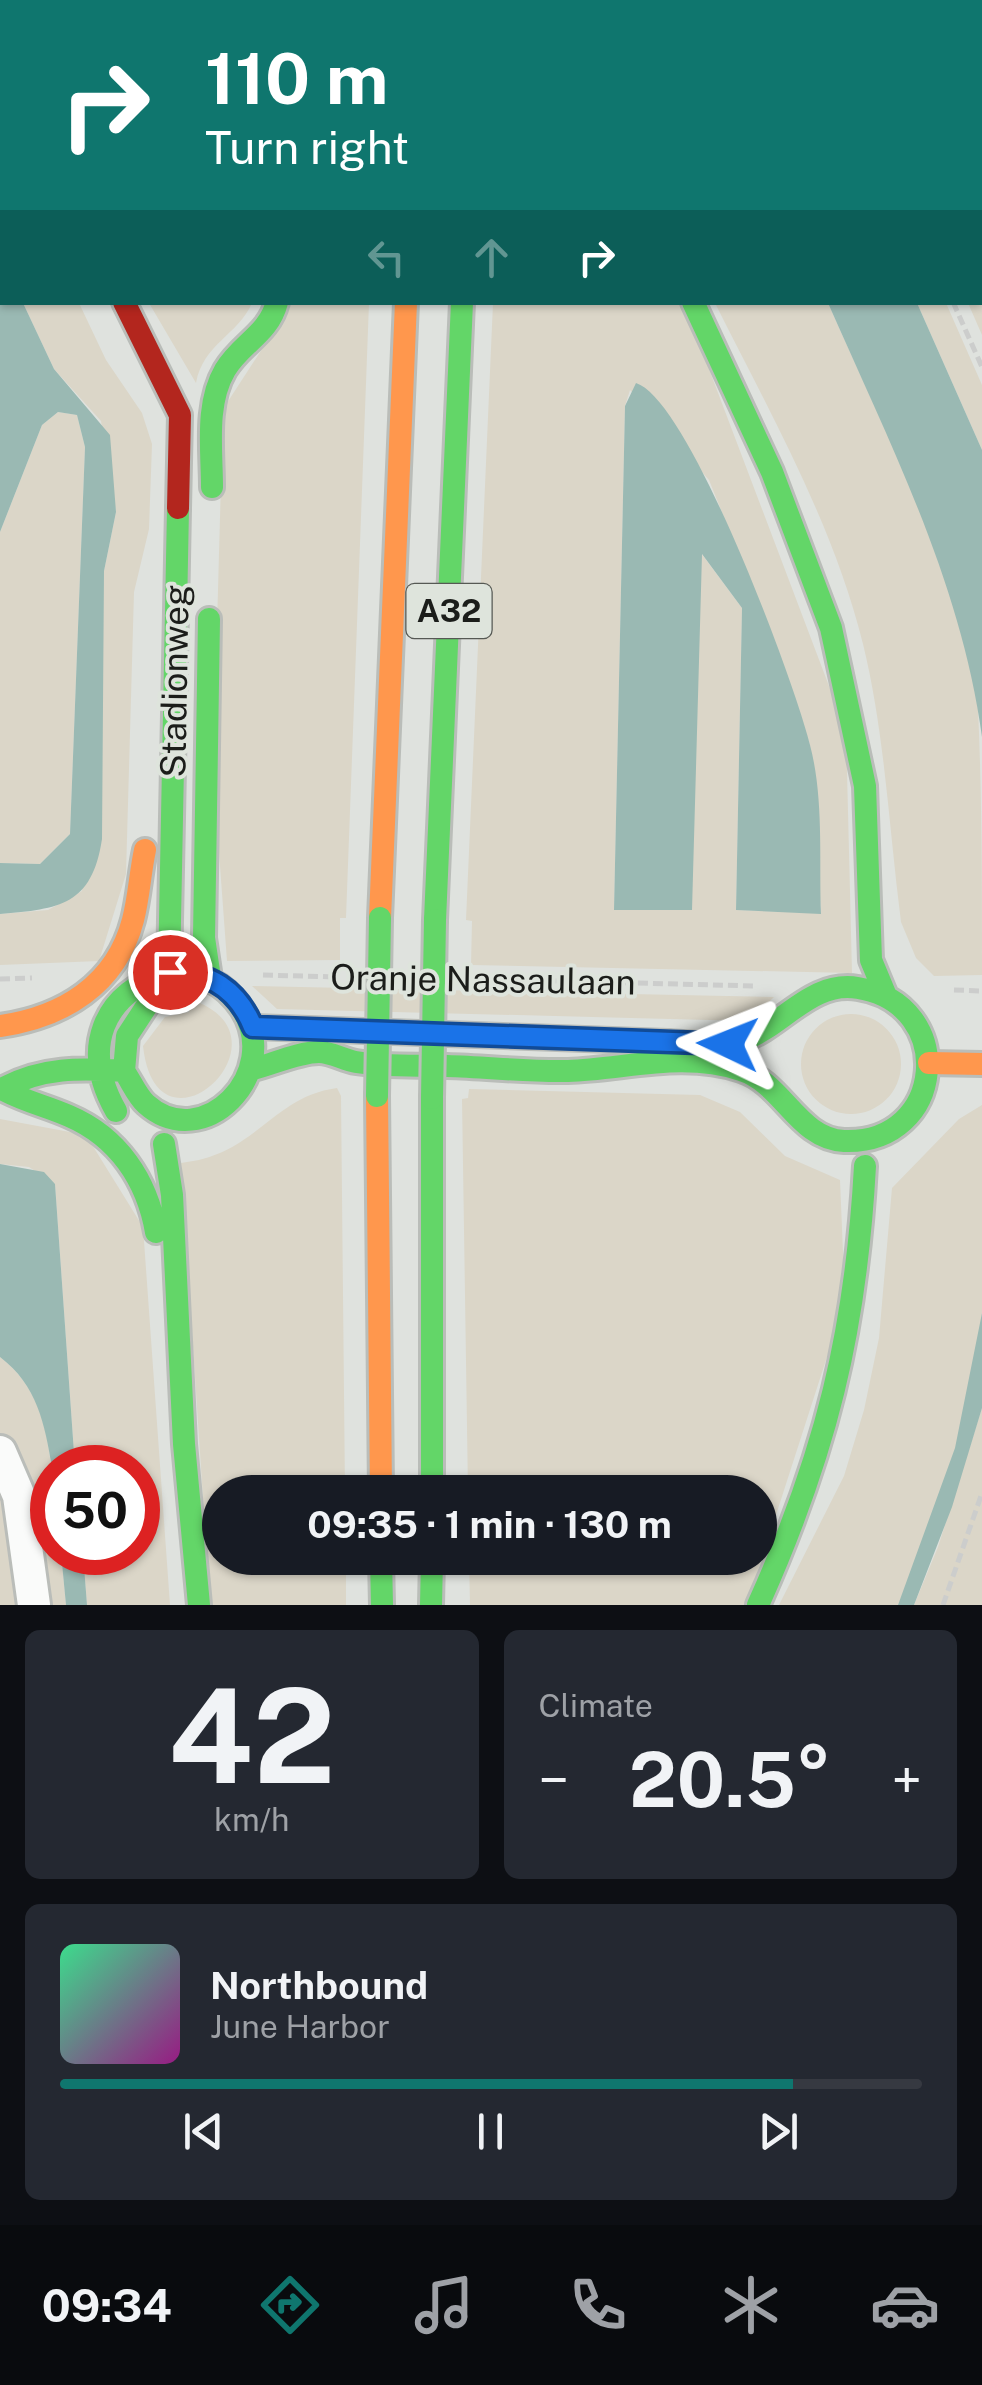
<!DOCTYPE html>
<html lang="en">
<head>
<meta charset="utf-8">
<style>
  body { margin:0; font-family:"Public Sans",sans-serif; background:#242831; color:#f1f3f6; height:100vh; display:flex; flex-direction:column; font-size:38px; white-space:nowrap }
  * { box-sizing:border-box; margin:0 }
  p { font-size:32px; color:#9ea1a6 }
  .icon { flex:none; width:55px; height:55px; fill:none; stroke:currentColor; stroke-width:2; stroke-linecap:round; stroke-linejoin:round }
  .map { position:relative; height:1605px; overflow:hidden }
  .sheet { display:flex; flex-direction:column; gap:25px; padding:25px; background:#0d0f14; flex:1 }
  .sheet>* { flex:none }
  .top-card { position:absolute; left:0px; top:0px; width:982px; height:305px; box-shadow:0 2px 8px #0004; background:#0f766e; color:#fff; overflow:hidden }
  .speed { position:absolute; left:30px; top:1445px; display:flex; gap:20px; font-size:50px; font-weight:700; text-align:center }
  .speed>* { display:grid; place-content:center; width:130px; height:130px; border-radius:50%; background:#171b24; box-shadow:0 2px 8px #0004; line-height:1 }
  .speed .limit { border:15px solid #d22; background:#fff; color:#111 }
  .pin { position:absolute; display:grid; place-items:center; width:85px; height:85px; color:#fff; margin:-42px; border:5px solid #fff; border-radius:50%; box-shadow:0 2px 10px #0007 }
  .me { position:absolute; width:110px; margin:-55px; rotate:272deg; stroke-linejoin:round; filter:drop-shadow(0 0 8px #0008) }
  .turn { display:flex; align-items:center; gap:35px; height:210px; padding:0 40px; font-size:45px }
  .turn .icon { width:130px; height:130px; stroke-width:2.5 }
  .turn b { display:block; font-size:70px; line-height:85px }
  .lanes { display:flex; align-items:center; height:95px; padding:0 40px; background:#0003; justify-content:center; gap:50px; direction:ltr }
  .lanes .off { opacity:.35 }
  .big { font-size:75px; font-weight:700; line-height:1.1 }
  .sheet .widget { flex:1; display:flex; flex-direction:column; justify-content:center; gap:15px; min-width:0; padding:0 35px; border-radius:15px; background:#242831 }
  .sheet .dial { align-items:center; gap:0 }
  .dial b { font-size:130px; line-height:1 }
  .song { display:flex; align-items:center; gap:30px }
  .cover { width:120px; height:120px; border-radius:15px; background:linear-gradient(135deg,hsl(150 70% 55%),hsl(310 70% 35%)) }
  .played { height:10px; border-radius:5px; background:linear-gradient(90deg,#0f766e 85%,#363941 85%) }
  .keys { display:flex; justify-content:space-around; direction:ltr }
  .heat { display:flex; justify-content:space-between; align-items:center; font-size:55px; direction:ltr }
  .sheet .tiles { flex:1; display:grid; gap:25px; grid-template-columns:1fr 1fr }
  .widget:last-child { grid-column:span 2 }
  .trip { position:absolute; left:202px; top:1475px; width:575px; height:100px; border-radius:50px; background:#171b24; box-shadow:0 2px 8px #0004; font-weight:700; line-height:100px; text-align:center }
  .tabs { display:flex; height:160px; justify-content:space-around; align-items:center; background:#090b0e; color:#9ea1a6 }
  .tabs .icon { width:70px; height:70px }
  .tabs .current { color:#0f766e }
  .tabs b { font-size:45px; color:#f1f3f6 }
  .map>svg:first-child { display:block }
  .green { fill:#dbd6c8; fill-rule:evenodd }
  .water { fill:#9ab9b3 }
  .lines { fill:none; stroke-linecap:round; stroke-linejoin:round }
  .street-casing { stroke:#babdb9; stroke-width:38 }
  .fast-casing { stroke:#babdb9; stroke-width:28 }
  .slow-casing { stroke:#babdb9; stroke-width:28 }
  .jam-casing { stroke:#babdb9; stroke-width:28 }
  .path { stroke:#cccdcc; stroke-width:5; stroke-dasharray:10 5; stroke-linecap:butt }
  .street { stroke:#fafbfa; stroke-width:32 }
  .fast { stroke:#63d668; stroke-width:22 }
  .slow { stroke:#ff974d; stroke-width:22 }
  .jam { stroke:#b3261e; stroke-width:22 }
  .fast-bridge-casing { stroke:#babdb9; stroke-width:28; stroke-linecap:butt }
  .fast-bridge { stroke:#63d668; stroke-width:22 }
  .route-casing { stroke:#114b97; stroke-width:25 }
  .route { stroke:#1a73e8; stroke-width:18 }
  .labels { text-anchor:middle; stroke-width:8; stroke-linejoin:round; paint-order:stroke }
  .shield { fill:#dee4dc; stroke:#565954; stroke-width:2.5 }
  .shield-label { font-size:32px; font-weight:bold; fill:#1b1d1a }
  .street-label { font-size:35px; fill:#1b1d1a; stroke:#dee4dc }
</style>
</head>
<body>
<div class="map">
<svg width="982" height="1605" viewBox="0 0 982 1605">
  <rect width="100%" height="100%" fill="#dfe2de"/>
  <path class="green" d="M855 0H982V335L968 303 980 302V2Z
    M23 303H79L106 360 142 413 152 444 149 529 134 592 126 874 99 961 0 965V914L48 910 82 891 104 571 116 512 101 421 54 369Z
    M149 303H252C238 335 203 344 196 383Z
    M292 303H369L346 918H340V960L227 961 213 771 223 409Z
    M493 303H684L846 731 852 973 471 965 472 921 466 920ZM630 390 709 480 764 617 810 745 821 913 736 910 742 608 701 553 691 910H614L625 406Z
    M715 303H828C886 434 955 565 978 709 982 795 982 888 982 975L934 976 916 958 901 922C889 829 885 734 863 644 833 523 770 413 715 303Z
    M917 303H946L982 385V450Z
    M58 412 77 415 85 447 70 834 40 864 0 863V532L42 425Z
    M252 986 774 997 749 1021 277 1009Z
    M189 999C302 1034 157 1172 143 1046L165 1017 189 1012Z
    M801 1064a50 50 0 1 1 100 0a50 50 0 1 1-100 0Z
    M337 1088 341 1096 345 1492H220V1558H346V1605H210L181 1163C257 1155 271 1097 337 1088Z
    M469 1089 700 1095 740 1112 785 1156 840 1180 845 1301 747 1605H470L469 1558H760V1492H468L462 1099 468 1098Z
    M982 1105C982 1174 982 1244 982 1312 976 1412 937 1514 898 1605H779L844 1476 864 1410 879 1338 892 1188 959 1119Z
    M0 1119 86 1135 143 1227 170 1605H87L83 1553 138 1552V1468L75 1467 55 1184 29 1167 0 1164Z
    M0 1357C60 1403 52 1484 52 1552L61 1553 66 1605H44L12 1453 0 1433Z
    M982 1408V1605H914L938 1547Z
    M0 1476 24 1605H0Z"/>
  <path class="water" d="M0 259 2 302 23 303 54 369 110 435 116 512 104 571 102 839C92 905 60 909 0 914V863L40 864 70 834 85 447 77 415 58 412 42 425 0 532Z
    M828 303H917L982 450V737C961 582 890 444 828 303Z
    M636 383C690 400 795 683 810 745 824 798 819 859 821 914L736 910 742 608 702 554 692 910H614L625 406Z
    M0 1164 44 1172 55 1184 75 1467 52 1468C45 1424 37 1385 0 1357Z
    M982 1313V1408L952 1507 914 1605H898L955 1448Z
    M61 1553H83L87 1605H66Z"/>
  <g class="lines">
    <g class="street-casing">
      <path id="street" d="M0 1452 19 1496 34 1605"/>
    </g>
    <g class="fast-casing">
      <path id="fast" d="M323 0V2
        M418 0V2
        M475 0V2
        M89 2 90 0
        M693 302 772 472 831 628 865 786 871 960 886 996
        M212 487C212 450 205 404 225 370 241 343 269 334 277 302
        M209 619 204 938 210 978
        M435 920 462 302
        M253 1069C273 1064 299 1052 319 1052 331 1052 344 1060 356 1062 385 1067 417 1065 447 1066 487 1067 528 1072 568 1071 626 1069 683 1051 741 1070 783 1083 798 1139 844 1141 946 1145 958 1004 858 988 811 980 783 1026 743 1040 720 1048 692 1043 668 1042
        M124 1071C131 1081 137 1096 146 1104 203 1155 283 1073 242 1009 224 982 201 972 169 972L178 508
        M2 1089C41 1067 81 1068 124 1071L127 1036 169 972C101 994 81 1049 116 1111
        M2 1089C23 1101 47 1106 69 1116 118 1137 147 1180 156 1232
        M432 1098V1492
        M164 1144 172 1195 184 1444 199 1605
        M381 1558 382 1605
        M431 1605 432 1558
        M758 1605C826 1454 856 1331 865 1166"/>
    </g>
    <g class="slow-casing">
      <path id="slow" d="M588 0 589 2
        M380 918 406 302
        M0 1026C63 1017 116 985 133 920 139 897 140 873 145 850
        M253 1027 668 1042
        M929 1063 982 1064
        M377 1096 381 1492"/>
    </g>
    <g class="jam-casing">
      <path id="jam" d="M124 302 180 415 178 508"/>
    </g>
    <path class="path" d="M837 0V2
      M953 302 982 367
      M263 975 337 977
      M0 979 32 978
      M473 979 757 986
      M954 990 982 991
      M943 1605 982 1493"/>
    <use href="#street" class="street"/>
    <use href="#fast" class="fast"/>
    <use href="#slow" class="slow"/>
    <use href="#jam" class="jam"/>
    <g class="fast-bridge-casing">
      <path id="fast-bridge" d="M377 1096 380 918
        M432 1098 435 920"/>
    </g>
    <use href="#fast-bridge" class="fast-bridge"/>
  </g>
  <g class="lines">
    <g class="route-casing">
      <path id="route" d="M170 972C209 971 238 990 253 1027L728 1044"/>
    </g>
    <use href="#route" class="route"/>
  </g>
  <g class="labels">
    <rect class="shield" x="406.5" y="584" width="85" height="54" rx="8"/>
    <g class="shield-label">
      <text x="449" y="622">A32</text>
    </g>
    <g class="street-label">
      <text transform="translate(175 681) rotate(-89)" y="12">Stadionweg</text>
      <text transform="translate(483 980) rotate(1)" y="12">Oranje Nassaulaan</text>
    </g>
  </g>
</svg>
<div class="speed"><div class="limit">50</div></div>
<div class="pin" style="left:170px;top:972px;background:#d93025"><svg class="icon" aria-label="arrive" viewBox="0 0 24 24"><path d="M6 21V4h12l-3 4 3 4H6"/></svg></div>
<svg class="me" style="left:728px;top:1044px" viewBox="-20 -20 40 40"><path d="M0-17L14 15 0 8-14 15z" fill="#1a73e8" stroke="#fff" stroke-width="4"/></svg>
<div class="trip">09:35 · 1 min · 130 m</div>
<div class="top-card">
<div class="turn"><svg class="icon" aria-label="right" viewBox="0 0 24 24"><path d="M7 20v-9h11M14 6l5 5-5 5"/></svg><div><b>110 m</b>Turn right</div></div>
<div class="lanes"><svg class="icon off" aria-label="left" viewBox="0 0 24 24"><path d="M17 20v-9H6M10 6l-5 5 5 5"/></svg><svg class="icon off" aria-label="ahead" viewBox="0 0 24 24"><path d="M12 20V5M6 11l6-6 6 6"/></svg><svg class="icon" aria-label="right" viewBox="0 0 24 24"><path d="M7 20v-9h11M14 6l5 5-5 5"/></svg></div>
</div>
</div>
<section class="sheet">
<div class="tiles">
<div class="widget dial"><b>42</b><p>km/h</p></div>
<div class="widget"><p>Climate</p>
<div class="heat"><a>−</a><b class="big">20.5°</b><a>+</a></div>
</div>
<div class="widget">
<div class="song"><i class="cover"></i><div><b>Northbound</b><p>June Harbor</p></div></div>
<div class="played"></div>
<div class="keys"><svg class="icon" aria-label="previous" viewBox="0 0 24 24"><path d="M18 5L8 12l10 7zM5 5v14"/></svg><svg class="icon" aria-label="pause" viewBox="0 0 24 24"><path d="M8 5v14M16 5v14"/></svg><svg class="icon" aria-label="next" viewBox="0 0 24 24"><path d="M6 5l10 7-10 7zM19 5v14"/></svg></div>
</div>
</div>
</section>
<nav class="tabs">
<b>09:34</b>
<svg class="icon current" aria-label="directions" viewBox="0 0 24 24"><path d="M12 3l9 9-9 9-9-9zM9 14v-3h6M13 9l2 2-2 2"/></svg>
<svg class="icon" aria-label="music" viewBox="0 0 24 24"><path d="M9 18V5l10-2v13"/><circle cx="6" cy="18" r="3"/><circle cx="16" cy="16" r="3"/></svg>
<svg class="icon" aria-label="phone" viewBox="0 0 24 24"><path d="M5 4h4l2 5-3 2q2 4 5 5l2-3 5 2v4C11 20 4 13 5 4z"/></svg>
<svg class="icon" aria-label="climate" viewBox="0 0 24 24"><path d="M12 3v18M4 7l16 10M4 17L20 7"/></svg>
<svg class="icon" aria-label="car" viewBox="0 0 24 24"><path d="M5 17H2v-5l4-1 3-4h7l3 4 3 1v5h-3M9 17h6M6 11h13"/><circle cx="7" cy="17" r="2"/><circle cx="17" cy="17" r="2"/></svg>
</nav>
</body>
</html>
